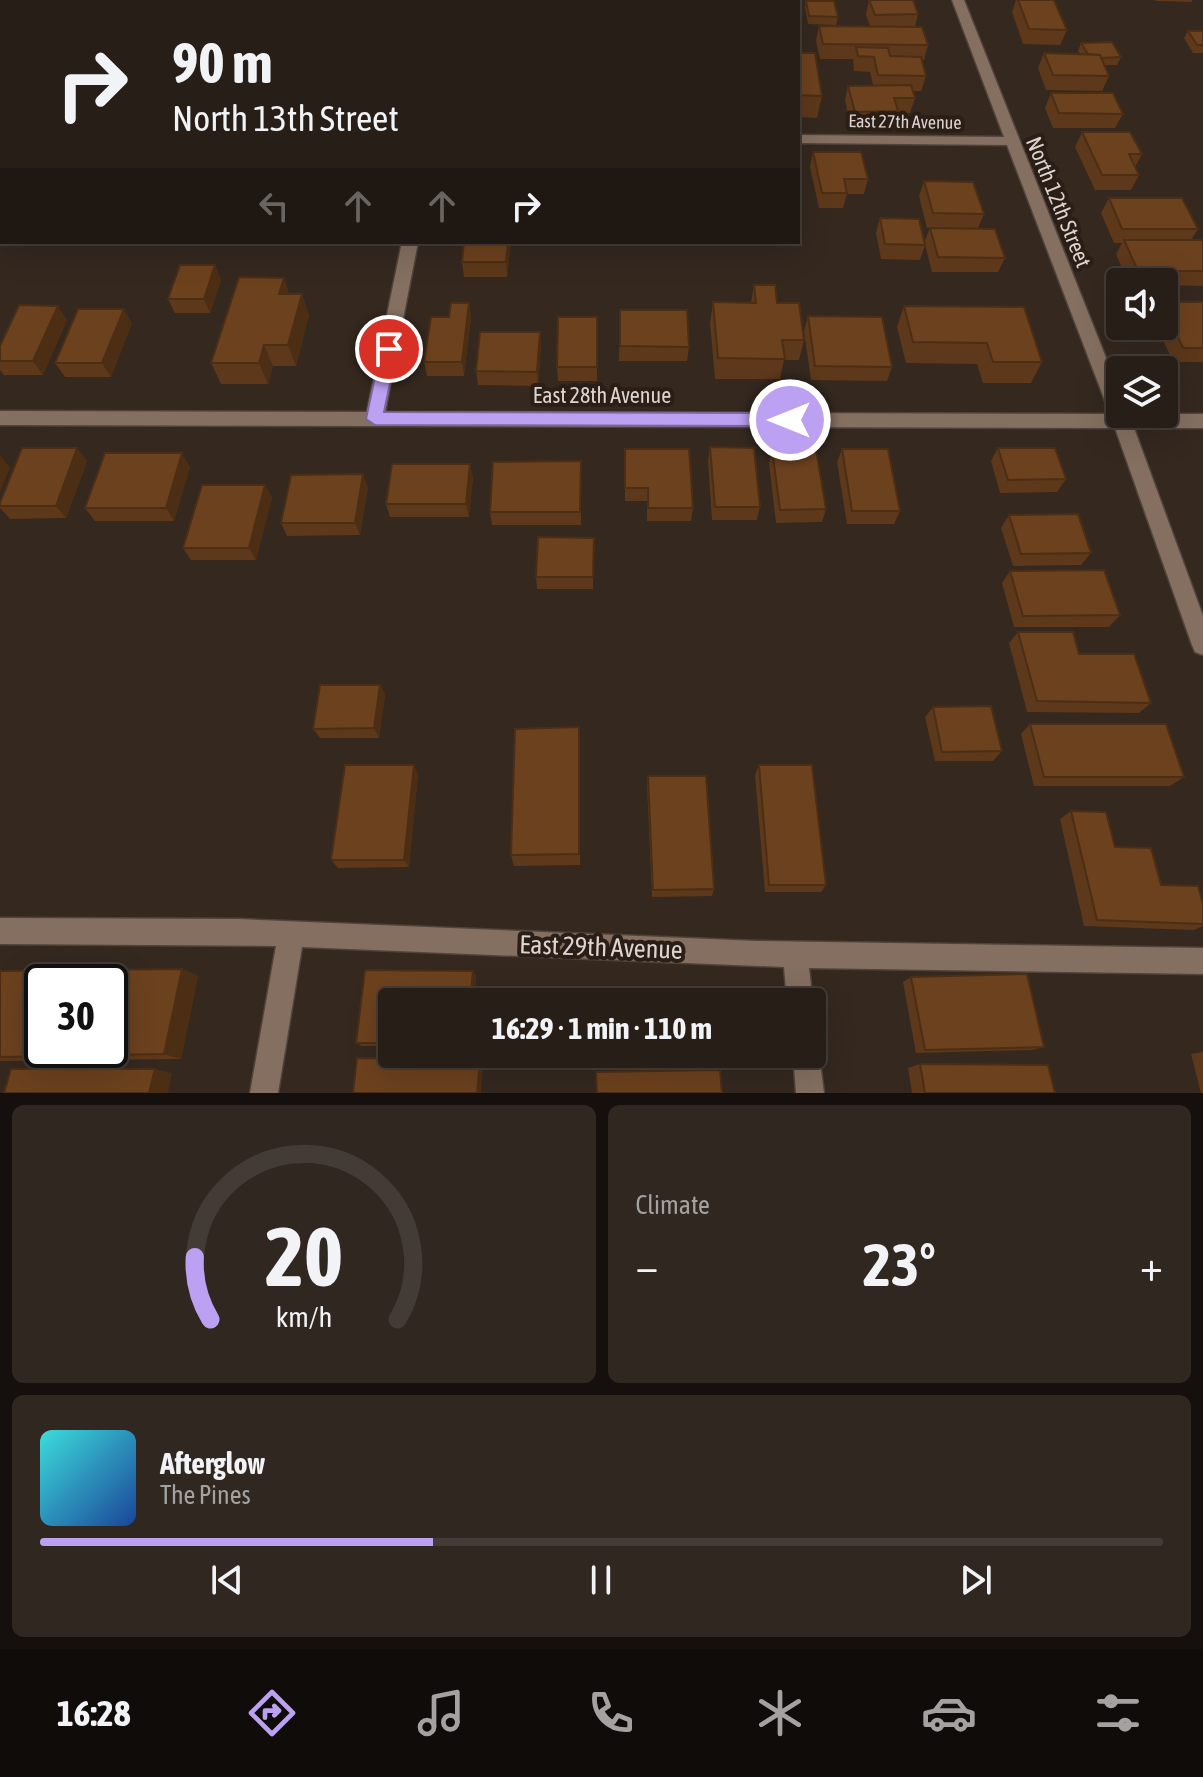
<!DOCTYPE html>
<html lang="en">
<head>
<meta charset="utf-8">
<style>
  body { margin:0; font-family:"Asap Condensed",sans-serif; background:#2f2720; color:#f1f3f6; height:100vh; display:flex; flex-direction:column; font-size:30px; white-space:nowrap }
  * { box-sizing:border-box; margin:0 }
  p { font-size:26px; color:#a4a2a1 }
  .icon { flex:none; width:44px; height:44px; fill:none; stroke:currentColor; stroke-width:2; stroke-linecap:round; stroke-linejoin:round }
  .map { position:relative; height:1093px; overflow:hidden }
  .details { display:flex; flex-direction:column; gap:12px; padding:12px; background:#15100d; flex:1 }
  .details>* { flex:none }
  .guide { position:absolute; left:0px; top:0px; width:800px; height:244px; box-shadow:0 8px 32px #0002,0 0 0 2px #433c36; background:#271e17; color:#f1f3f6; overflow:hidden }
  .fabs { position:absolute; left:1106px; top:268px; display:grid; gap:16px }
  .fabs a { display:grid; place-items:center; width:72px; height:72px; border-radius:8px; background:#271e17; box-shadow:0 8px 32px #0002,0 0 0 2px #433c36; font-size:40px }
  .speed { position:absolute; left:24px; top:964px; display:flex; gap:16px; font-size:40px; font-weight:700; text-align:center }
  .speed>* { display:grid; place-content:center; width:104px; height:104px; border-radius:50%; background:#271e17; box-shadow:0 8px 32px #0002,0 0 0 2px #433c36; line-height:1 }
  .speed .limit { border:4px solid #111; border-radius:12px; background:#fff; color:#111 }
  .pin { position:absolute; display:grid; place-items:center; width:68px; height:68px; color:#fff; margin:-34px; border:4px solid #fff; border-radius:50%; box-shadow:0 2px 8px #0007 }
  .me { position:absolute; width:88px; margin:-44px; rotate:270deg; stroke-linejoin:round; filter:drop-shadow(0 0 6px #0008) }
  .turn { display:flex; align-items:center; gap:28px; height:168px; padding:0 40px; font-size:36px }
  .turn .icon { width:104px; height:104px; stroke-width:2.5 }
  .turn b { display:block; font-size:56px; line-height:68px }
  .lanes { display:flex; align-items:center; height:76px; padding:0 40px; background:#0003; justify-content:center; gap:40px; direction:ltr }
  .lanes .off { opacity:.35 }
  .big { font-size:60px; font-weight:700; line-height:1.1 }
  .details .card { flex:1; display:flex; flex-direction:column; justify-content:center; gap:12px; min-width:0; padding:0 28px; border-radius:12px; background:#2f2720 }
  .details .dial { align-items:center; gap:0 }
  .dial svg { height:208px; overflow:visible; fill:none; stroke:#433c36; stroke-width:7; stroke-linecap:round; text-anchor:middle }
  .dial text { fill:#f1f3f6; stroke:none }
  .song { display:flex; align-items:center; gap:24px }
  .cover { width:96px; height:96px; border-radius:12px; background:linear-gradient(135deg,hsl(180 70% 55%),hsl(220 70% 35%)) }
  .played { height:8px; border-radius:4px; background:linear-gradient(90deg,#bca0f2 35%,#433c36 35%) }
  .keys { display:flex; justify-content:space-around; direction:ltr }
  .heat { display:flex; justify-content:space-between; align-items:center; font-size:44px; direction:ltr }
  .details .tiles { flex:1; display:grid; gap:12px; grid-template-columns:1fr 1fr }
  .card:last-child { grid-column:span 2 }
  .trip { position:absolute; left:378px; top:988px; width:448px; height:80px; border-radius:8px; background:#271e17; box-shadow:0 8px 32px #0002,0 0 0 2px #433c36; font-weight:700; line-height:80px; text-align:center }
  .dock { display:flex; height:128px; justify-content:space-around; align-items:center; background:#100c09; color:#a4a2a1 }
  .dock .icon { width:56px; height:56px }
  .dock .selected { color:#bca0f2 }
  .dock b { font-size:36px; color:#f1f3f6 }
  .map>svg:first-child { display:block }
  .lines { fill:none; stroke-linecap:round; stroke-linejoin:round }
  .minor-casing { stroke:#4f443b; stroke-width:3 }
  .major-casing { stroke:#4f443b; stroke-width:3 }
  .minor { fill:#846f60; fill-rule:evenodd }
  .major { fill:#ddb293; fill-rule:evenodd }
  .wall { fill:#5d381a }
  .shaded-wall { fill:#4c2e15 }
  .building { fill:#6c411e; stroke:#4c2e15; stroke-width:2; fill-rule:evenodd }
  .route { fill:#bca0f2; stroke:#7a689d; stroke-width:2 }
  .labels { text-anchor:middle; stroke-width:8; stroke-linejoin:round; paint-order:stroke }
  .far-street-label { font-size:18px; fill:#ddd4cf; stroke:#2a1e16 }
  .street-label { font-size:22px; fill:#ddd4cf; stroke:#2a1e16 }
  .near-street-label { font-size:26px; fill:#ddd4cf; stroke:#2a1e16 }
</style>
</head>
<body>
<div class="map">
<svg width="1203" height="1093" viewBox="0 0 1203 1093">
  <rect width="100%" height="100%" fill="#34281f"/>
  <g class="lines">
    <g class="minor-casing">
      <path id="minor" d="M634 0H646V2H634Z
        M952 0H964L1120 393V414H1203V428H1134L1203 616V655L1195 652 1192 645 1115 428 0 425V411L367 412 402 242H418L385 412 1110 414 1007 145 798 143V135L1004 137Z
        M0 121H2V129H0Z
        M0 918 239 919 757 941 1203 948V974L809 968 813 1002 812 1005V1002H787L784 967 302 947 278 1093H250L276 946 0 944Z
        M812 1043 819 1054 824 1093H796L793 1054H812Z"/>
    </g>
    <g class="major-casing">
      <path id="major" d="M21 0H33V2H21Z
        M0 65H2L0 76Z"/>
    </g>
    <use href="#minor" class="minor"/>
    <use href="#major" class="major"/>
  </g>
  <path class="wall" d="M543 0H570L569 2H543Z
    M699 0H732L731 2H699Z
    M869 0 918 14 915 27 928 45 924 60H922L926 76 921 91H912L915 98 910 113H897L893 126 851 127 845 100 848 86 873 85 870 72 854 71 853 59H820L816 41 819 26H870L866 15Z
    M1016 0H1054L1067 30 1060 45 1023 44 1012 12Z
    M1155 0H1192V2L1156 1Z
    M806 1 838 17 836 25 808 24 805 8Z
    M1188 31H1203V53H1193L1184 38Z
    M1081 43 1121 57 1117 65H1104L1109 76 1102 91 1046 90 1038 68 1044 53 1080 54 1078 51Z
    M798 53 822 96 817 118 798 117Z
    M1051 93 1123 114 1115 128H1053L1045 108Z
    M0 128H2V204H0Z
    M1082 132 1142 154 1135 167 1139 175 1131 190H1095L1075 147Z
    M813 152 868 179 864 194H847L843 208H819L810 167Z
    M924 181 984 214 978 228H927L919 196Z
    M1109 198 1198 229 1191 240H1203V286L1164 285V282H1128L1116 254 1122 243H1114L1101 213Z
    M880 218 924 243 930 228 1005 258 998 272H932L925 245 920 260 881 259 876 233Z
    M464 242H511L507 277H464L462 262Z
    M215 265 221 280 210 313H175L168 299Z
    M754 285 777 303 804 340 799 360H784L780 379H715L710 323 713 302 751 303Z
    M289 294 309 315 296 366H273L268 384H221L211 363Z
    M1164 302H1203V362H1173L1157 326H1164Z
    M469 303 471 318 464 376H427L424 362 449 317Z
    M904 306 1042 362 1031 383H983L977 364 906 363 897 327Z
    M620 310 689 347 687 361H619Z
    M808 316 892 367 887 381 811 380 804 331Z
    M597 317V381H558L557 367Z
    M67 320 43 375H4L0 370V346Z
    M132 323 111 377H65L55 363Z
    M541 346 538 386 478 385 476 371Z
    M710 447 760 507 757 520H712L708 460Z
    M77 448 87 461 66 518 10 519 0 508V503Z
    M998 448 1066 479 1057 492 1000 493 991 461Z
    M625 449 693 508 691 521H647V501H625Z
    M772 449 826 509 822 522 776 523 769 463Z
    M842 449 900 511 894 524H847L837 462Z
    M190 467 174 521H95L85 508Z
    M581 475V525H492L490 512Z
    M473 477 469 517H390L386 504Z
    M265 485 272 498 256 560H191L183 548Z
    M368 487 360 535 287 536 281 523Z
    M1009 515 1091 553 1081 565 1013 566 1001 528Z
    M594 538 593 589H537L536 577Z
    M1010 571 1120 615 1109 627H1014L1002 583Z
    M1018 632 1079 654 1151 703 1139 713 1027 712 1009 643Z
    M380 685 385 695 379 738H320L313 729Z
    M933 707 1002 751 993 761H935L925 717Z
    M1030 724 1184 777 1170 786H1034L1021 734Z
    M580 742V865L514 866 511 855Z
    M759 765 826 885 821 892H765L755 775Z
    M418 774 409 867 338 868 331 860Z
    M648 776 714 889 712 896 652 897 647 785Z
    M1071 811 1161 885 1203 904V926L1194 930 1084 926 1060 819Z
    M182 969 198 976 181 1059 0 1061V971Z
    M365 970 473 971 476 976 474 1002H392V1046H362L356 1043Z
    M911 977 1044 1047 1032 1050 916 1053 903 982Z
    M1203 1052V1093H1201L1191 1054Z
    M585 1054H710L586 1056Z
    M920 1064 1055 1093H912L908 1068Z"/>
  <path class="shaded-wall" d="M508 242H511L507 277 506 262Z
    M215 265 221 280 210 313 204 299Z
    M284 278 291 299 279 294Z
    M302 294 309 315 296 366 288 345Z
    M469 303 471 318 464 376 462 362Z
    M58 306 67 320 43 375 33 361Z
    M124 309 132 323 111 377 102 363Z
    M540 332 541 346 538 386 537 372Z
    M264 345 273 366 268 384 259 363Z
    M77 448 87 461 66 518 56 506Z
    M182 453 190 467 174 521 166 508Z
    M0 455 10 468 0 492Z
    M470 464 473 477 469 517 466 504Z
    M363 474 368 487 360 535 355 523Z
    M265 485 272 498 256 560 249 548Z
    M380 685 385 695 379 738 374 728Z
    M414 765 418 774 409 867 404 860Z
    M182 969 198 976 181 1059 164 1054Z
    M473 971 476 976 474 1002H470Z
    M480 1059 483 1062 481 1093H477Z
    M155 1069 172 1073 168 1093H149Z"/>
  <path class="building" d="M584 0H616V2H584Z
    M869 0H913L918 14 875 15Z
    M1018 0H1054L1067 30 1029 29Z
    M806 1H834L838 17 809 16Z
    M819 26 922 27 928 45 823 44Z
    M1188 31H1203V45H1197Z
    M1112 42 1121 57 1101 58 1100 55 1088 54 1081 43Z
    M856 47 888 48 890 56 921 57 926 76 878 75 874 57 858 56Z
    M798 53H815L822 96 798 95Z
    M1044 53 1100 55 1109 76 1053 75Z
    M911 85 915 98H894L898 111 855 112 848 86Z
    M1051 93H1113L1123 114 1059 113Z
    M0 128H2V157H0Z
    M1082 132H1130L1142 154H1129L1139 175H1102Z
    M813 152H861L868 179H844L847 193H822Z
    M0 166H2V189H0Z
    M924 181 973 182 984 214 933 213Z
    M1109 198H1182L1198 229H1122Z
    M880 218 919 219 925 245 885 244Z
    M930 228 995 229 1005 258 938 257Z
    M1124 240H1203V271H1138Z
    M464 242H508L506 262H462Z
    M180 265H215L204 299H168Z
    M239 277 284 278 279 294H302L288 345H264L259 363H211Z
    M754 285H775L777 303H799L804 340H782L785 359 718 358 713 302 756 303Z
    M1164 302H1203V348H1183L1164 306Z
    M451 303H469L462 362H424L431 317H449Z
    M19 305 58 306 33 361H0V346Z
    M904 306 1024 307 1042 362H993L987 343 913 342Z
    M78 309H124L102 363H55Z
    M620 310H687L689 347 620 346Z
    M808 316 882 317 892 367 815 366Z
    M558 317H597V367H557Z
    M480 332H540L537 372 476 371Z
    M710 447 754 448 760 507H715Z
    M22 448H77L56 506H0V503Z
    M998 448H1055L1066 479 1008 480Z
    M625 449H689L693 508H648V488H625Z
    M772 449H816L826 509 780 510Z
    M842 449H888L900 511H852Z
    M105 453H182L166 508H85Z
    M581 461 580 512H490L493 462Z
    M392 464H470L466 504H386Z
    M363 474 355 523H281L291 475Z
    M202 485H265L249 548H183Z
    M1078 514 1091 553 1021 554 1009 515Z
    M538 537 594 538 593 577H536Z
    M1104 570 1120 615 1023 616 1010 571Z
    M1018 632H1073L1079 654H1134L1151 703 1037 701Z
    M320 685H380L374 728 313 729Z
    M991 706 1002 751 942 752 933 707Z
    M1030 724H1166L1184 777H1044Z
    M579 727V854L511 855 515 729Z
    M345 765H414L404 860H331Z
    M759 765H812L826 885H769Z
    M648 776H706L714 889 653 890Z
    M1071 811 1106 812 1115 847 1151 848 1161 885 1198 886 1203 904V924L1097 920Z
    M182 969 164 1054 0 1057V971ZM42 982H110V1050H42Z
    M365 970 473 971 470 1002H392V1043H356Z
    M1027 974 1044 1047 925 1050 911 977Z
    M708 987 709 1002H585V988Z
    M357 1058 480 1059 477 1093H353Z
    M920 1064 1048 1065 1055 1093H925Z
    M11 1069H155L149 1093H4Z
    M720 1070 722 1093H597L596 1072Z"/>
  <path class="route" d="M389 343 397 349 384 412 790 413 799 420 790 426 375 425 366 419 381 349Z"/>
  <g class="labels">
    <g class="far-street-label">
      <text transform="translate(905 122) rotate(1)" y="6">East 27th Avenue</text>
    </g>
    <g class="street-label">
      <text transform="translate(1059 202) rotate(68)" y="8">North 12th Street</text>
      <text x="602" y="403">East 28th Avenue</text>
    </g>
    <g class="near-street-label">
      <text transform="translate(601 947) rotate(2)" y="9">East 29th Avenue</text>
    </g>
  </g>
</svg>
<div class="fabs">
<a><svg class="icon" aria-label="sound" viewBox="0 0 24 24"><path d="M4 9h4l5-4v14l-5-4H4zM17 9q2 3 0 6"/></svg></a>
<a><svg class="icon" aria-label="layers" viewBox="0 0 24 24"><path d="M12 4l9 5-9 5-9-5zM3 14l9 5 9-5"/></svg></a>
</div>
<div class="speed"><div class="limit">30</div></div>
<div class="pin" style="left:389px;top:349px;background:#d93025"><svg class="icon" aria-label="arrive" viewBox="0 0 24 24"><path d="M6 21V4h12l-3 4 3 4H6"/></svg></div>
<svg class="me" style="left:790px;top:420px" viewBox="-20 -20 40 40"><circle r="17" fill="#bca0f2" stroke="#fff" stroke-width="3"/><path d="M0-11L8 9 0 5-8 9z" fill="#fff"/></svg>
<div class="trip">16:29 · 1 min · 110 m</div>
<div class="guide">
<div class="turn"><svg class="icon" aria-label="right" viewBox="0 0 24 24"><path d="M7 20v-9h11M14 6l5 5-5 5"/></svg><div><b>90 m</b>North 13th Street</div></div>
<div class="lanes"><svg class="icon off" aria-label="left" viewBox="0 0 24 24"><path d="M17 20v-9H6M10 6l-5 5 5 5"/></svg><svg class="icon off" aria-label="ahead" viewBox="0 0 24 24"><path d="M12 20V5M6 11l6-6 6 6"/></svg><svg class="icon off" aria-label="ahead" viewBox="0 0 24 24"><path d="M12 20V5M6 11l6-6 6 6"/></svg><svg class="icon" aria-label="right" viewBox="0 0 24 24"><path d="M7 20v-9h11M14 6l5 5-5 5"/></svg></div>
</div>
</div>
<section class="details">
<div class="tiles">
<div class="card dial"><svg viewBox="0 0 100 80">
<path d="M14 69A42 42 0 1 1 86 69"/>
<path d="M14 69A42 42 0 0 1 8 45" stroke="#bca0f2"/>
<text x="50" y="56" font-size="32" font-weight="700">20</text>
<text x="50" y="72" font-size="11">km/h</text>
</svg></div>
<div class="card"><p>Climate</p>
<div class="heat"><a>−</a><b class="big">23°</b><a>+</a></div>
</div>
<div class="card">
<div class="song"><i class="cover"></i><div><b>Afterglow</b><p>The Pines</p></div></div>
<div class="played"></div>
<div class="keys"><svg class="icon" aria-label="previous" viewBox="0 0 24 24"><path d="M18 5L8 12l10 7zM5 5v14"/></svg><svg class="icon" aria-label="pause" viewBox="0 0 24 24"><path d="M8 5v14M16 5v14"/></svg><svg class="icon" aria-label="next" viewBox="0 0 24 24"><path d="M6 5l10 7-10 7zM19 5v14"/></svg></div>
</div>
</div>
</section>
<nav class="dock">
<b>16:28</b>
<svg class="icon selected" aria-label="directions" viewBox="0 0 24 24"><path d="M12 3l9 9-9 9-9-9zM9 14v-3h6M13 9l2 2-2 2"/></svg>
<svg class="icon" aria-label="music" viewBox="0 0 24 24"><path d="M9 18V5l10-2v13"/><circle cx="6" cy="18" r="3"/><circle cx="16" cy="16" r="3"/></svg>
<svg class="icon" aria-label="phone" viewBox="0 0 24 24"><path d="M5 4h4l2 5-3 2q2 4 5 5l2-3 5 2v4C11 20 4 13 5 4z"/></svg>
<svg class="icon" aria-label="climate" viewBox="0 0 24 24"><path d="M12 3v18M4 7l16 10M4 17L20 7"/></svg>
<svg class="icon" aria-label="car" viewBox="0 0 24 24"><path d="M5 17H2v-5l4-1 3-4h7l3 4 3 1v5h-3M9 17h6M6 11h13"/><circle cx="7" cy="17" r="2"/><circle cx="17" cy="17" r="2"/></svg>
<svg class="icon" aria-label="filters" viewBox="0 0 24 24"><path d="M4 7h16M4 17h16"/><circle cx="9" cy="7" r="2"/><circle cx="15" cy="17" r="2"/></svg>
</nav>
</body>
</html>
